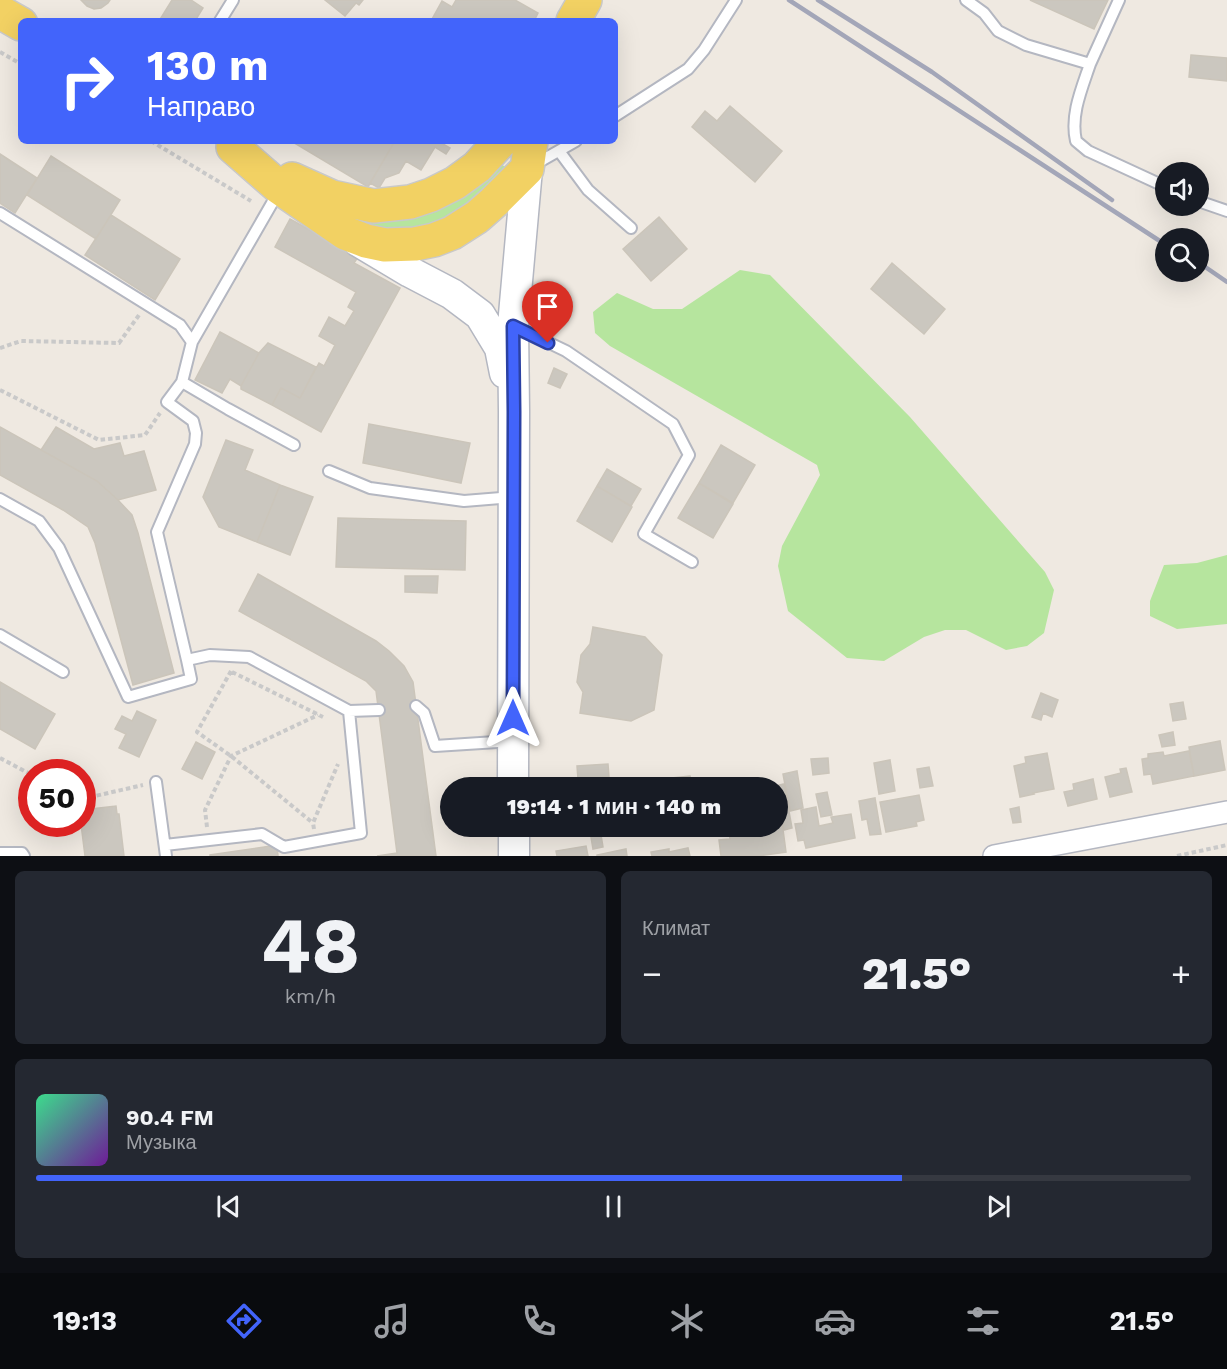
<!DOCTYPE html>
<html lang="ru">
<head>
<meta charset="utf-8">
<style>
  body { margin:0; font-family:"Work Sans",sans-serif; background:#242831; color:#f1f3f6; height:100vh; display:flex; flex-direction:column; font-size:22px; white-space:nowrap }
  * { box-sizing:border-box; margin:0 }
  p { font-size:20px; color:#9ea1a6 }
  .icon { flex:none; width:33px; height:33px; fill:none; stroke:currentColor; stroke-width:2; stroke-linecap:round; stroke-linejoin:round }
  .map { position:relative; height:856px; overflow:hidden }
  .drawer { display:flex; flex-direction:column; gap:15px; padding:15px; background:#0d0f14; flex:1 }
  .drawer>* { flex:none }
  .hud { position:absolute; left:18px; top:18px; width:600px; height:126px; border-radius:9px; box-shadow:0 6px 24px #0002; background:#4264fb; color:#fff; overflow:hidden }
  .controls { position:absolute; left:1155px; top:162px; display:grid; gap:12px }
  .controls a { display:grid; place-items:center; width:54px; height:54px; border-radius:50%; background:#171b24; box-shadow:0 6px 24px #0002; font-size:30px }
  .speed { position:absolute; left:18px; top:759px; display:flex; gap:12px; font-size:30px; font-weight:700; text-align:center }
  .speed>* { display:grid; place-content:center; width:78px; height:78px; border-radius:50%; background:#171b24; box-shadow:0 6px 24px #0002; line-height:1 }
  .speed .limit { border:9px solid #d22; background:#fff; color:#111 }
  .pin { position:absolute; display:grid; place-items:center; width:51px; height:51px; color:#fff; margin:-62px -26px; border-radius:50% 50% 50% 0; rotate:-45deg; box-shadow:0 0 6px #0007 }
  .pin .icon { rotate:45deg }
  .me { position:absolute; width:66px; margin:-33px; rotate:0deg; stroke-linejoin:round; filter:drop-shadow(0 0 4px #0008) }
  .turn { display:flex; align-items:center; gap:21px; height:126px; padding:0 30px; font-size:27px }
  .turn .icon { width:78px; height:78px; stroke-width:2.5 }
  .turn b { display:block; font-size:42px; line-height:51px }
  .big { font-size:45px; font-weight:800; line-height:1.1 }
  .drawer .tile { flex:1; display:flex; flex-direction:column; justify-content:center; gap:9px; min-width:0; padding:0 21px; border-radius:9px; background:#242831 }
  .drawer .dial { align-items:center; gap:0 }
  .dial b { font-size:78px; line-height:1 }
  .song { display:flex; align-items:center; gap:18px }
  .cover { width:72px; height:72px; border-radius:9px; background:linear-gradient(135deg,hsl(150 70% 55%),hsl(280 70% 35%)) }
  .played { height:6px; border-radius:3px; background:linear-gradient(90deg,#4264fb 75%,#363941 75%) }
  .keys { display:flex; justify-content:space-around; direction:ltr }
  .heat { display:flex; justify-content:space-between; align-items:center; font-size:33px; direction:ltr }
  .drawer .tiles { flex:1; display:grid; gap:15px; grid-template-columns:1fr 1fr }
  .tile:last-child { grid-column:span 2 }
  .trip { position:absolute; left:440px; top:777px; width:348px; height:60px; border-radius:30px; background:#171b24; box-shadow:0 6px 24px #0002; font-weight:800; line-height:60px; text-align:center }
  .tab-bar { display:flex; height:96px; justify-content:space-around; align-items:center; background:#090b0e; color:#9ea1a6 }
  .tab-bar .icon { width:42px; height:42px }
  .tab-bar .active { color:#4264fb }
  .tab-bar b { font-size:27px; color:#f1f3f6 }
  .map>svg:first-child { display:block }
  .green { fill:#b6e59e }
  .building { fill:#cbc7bf; stroke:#cbc5ba; stroke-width:1.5 }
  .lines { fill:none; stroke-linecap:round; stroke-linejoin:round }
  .lane-casing { stroke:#b4b7c1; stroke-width:14 }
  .street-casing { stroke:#b4b7c1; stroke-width:24 }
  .secondary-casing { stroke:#b4b7c1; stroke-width:33 }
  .primary-casing { stroke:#c9c9c9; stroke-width:36 }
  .path { stroke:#c9c9c9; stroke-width:4; stroke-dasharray:4.5 3; stroke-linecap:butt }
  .lane { stroke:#fff; stroke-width:10 }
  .street { stroke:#fff; stroke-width:21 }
  .secondary { stroke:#fff; stroke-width:30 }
  .primary { stroke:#f2d163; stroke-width:33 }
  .rail { stroke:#a3a6b8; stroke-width:4.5 }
  .route-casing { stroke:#2b41a3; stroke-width:15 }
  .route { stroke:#4264fb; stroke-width:10 }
</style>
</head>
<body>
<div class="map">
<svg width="1227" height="856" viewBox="0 0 1227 856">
  <rect width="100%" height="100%" fill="#efe9e1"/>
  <path class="green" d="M502 165 506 167 501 181 446 221 392 235 332 211 495 168Z
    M740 270 770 275 910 417 1045 572 1054 590 1044 633 1027 646 1006 650 966 630H945L924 637 884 661 847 658 788 611 778 566 782 546 820 475 817 465 610 346 595 333 593 312 617 293 653 309H682Z
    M1227 555V624L1177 629 1150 616V601L1164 565 1197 563Z"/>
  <path class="building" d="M81 0H110L108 3 101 8 94 9 87 6Z
    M172 0H191L203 8 195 21H159Z
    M325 0H363L359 5 356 3 345 16Z
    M456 0H515L538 13 534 21H431L442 1 452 7Z
    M1030 0H1108L1094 29Z
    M1191 55 1227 58V81L1189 77Z
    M730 106 782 151 755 182 692 127 705 111 717 121Z
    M291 141H395L368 187Z
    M395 141H438L450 148 446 154 435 147 421 170 406 161 399 173 385 178 379 188 370 183Z
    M0 154 37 178 15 213 0 203Z
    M51 156 120 200 96 239 27 195Z
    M111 215 180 259 155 300 85 255Z
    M659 217 687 249 651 281 623 249Z
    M290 219 358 257 354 263 400 288 321 432 272 405 281 388 300 398 319 363 324 366 335 345 319 336 329 317 345 326 354 311 348 307 356 292 275 247Z
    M892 263 945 309 924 334 871 289Z
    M220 332 259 353 241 386 230 379 222 393 195 380Z
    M268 343 316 367 300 398 281 388 272 405 241 389V386L259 353Z
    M554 368 567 374 560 388 548 383Z
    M369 424 470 443 461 483 363 463Z
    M0 427 97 481 118 500 132 515 138 533 174 673 133 685 95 543 88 527 63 510 0 475Z
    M56 427 94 449 120 443 124 456 144 451 156 490 118 500 97 481 41 450Z
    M226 440 253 450 245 470 280 485 257 542 219 527 203 497Z
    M721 445 755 465 733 503 699 483Z
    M607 469 641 489 631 506 597 486Z
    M699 483 733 504 713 538 678 518Z
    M280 485 313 497 290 555 257 542Z
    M597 486 632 507 612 542 577 521Z
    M338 518 466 521 465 570 336 567Z
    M258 574 376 641 389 651 404 666 413 682 436 856H377L397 853 376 691 366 681 239 611Z
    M405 576H438L437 593 405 592Z
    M593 627 645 637 662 655 654 710 631 721 580 713 583 692 577 682 581 655 590 644Z
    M0 682 55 714 35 749 0 729Z
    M1041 693 1058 700 1052 717 1043 713 1041 720 1032 717Z
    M1183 702 1186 719 1173 721 1170 704Z
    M137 711 156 720 139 757 119 748 126 734 115 729 122 716 132 721Z
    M1173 732 1175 745 1162 747 1159 735Z
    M1220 741 1225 770 1194 776 1189 747Z
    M196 742 215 752 202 779 182 769Z
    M1189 751 1194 776 1153 784 1151 774 1144 775 1142 759 1148 758V754L1163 752 1164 756Z
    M1047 753 1054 789 1033 793 1034 794 1020 797 1014 766 1026 763 1025 757Z
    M828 758 829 773 813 775 811 759Z
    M890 760 895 791 879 794 874 763Z
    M608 764 609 777 578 779 577 766Z
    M929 767 933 786 920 788 917 769Z
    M1126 768 1132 792 1110 797 1105 777 1121 773 1120 769Z
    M797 771 803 808 790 811 783 774Z
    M690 776 691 783 673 785 672 778Z
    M711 779 712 788H702V780Z
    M1093 779 1097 799 1068 806 1064 792 1074 790 1073 784Z
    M784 784 792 828 784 830 782 821 778 822 777 816V788L771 787Z
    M827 792 832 815 821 817 816 794Z
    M919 795 924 820 916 822 917 826 886 832 880 802Z
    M875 798 881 834 870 835 867 819 862 820 859 801Z
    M116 806 117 814H119L124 856H85L81 824H82V810Z
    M816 807 819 826 833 823 831 817 851 814 855 838 806 848 804 840 798 841 795 824 803 823 801 810Z
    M1019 807 1021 822 1013 823 1010 809Z
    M782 822 786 852 758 856H721L719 840 730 839 728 826H746L747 836 767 833 766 826H777V823Z
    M680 826H697L698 833 682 836Z
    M708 826H721V830L708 832Z
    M600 829 603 847 593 849 590 831Z
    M277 845 278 856H210V855Z
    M586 846 588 856H557L556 851Z
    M688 848 690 856H652L651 852 669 849V852Z
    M626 849 627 856H597V855Z"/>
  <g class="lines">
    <g class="lane-casing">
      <path id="lane" d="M966 0 984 13 998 31 1026 45 1090 64 1119 0
        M220 21 233 0
        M1090 64C1082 88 1070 115 1076 141L1088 151 1166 187
        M615 116 688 69 704 50 736 0
        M559 151 588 190 631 228
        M532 166 576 141
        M1198 201 1227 211
        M0 213 180 325 192 342 182 382 167 402 193 421 196 433 195 444 157 532 187 660 210 655 249 657 349 711 361 833 284 847 262 834 165 845
        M516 327 566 351 673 424 689 455 644 534 692 562
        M192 342 279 191
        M182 382 228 409 294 445
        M329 471 370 488 464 501 513 497
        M0 499 39 521 59 548 128 697 191 679 187 660
        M0 635 63 672
        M416 706 424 713 435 746 512 741
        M349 711 379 710
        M156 782 166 856
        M0 853H22L24 856"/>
    </g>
    <g class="street-casing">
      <path id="street" d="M994 856 1227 812"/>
    </g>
    <g class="secondary-casing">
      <path id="secondary" d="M358 241 410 272 452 294 480 315 500 348 505 373
        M513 788 514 412 513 326 527 169
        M514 826V856"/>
    </g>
    <g class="primary-casing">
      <path id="primary" d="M0 12 21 24
        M573 21 585 0
        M233 147 280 188 345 233 366 241 385 245 415 244 434 240 452 233 477 217 494 202 527 169 531 141
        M292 179 332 197 374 206 410 202 431 195 455 183 477 167 501 141"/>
    </g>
    <path class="path" d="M0 52 21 64
      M151 141 251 201
      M0 348 21 341 119 343 139 315
      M0 390 99 440 145 435 160 413
      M231 671 197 732 231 756 313 823
      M232 672 323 717
      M0 758 32 775
      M82 799 143 785
      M207 827 205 810 231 756 318 715
      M314 829 313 823 338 764
      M1177 856 1227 845"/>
    <use href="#lane" class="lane"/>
    <use href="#street" class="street"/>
    <use href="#secondary" class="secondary"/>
    <use href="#primary" class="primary"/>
    <path class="rail" d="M789 0 1166 245
      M818 0 932 72 1112 200
      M1198 262 1227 282"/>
  </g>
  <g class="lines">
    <g class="route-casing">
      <path id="route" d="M513 718 514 412 513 326 548 343"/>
    </g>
    <use href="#route" class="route"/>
  </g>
</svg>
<div class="controls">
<a><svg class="icon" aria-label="sound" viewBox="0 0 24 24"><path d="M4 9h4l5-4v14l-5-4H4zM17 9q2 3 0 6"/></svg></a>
<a><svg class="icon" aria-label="search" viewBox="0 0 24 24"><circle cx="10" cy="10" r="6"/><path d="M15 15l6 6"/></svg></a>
</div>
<div class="speed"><div class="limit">50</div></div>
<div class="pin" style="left:548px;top:343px;background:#d93025"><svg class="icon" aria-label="arrive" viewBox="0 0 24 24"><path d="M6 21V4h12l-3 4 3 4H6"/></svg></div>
<svg class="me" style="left:513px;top:718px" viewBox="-20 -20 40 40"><path d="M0-17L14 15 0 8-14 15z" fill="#4264fb" stroke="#fff" stroke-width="4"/></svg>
<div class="trip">19:14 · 1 мин · 140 m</div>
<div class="hud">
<div class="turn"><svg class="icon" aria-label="right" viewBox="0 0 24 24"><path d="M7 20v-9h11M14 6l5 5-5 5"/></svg><div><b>130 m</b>Направо</div></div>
</div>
</div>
<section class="drawer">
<div class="tiles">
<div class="tile dial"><b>48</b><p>km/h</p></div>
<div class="tile"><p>Климат</p>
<div class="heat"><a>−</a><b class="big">21.5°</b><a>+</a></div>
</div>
<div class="tile">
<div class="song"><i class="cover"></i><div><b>90.4 FM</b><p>Музыка</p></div></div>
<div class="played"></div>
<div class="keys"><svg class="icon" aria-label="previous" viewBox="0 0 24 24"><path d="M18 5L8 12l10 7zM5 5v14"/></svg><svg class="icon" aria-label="pause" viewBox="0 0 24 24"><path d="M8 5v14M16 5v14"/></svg><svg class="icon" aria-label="next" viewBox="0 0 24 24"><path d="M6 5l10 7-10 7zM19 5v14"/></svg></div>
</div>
</div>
</section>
<nav class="tab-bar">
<b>19:13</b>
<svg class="icon active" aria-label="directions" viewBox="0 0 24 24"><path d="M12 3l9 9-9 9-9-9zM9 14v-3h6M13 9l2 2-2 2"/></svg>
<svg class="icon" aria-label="music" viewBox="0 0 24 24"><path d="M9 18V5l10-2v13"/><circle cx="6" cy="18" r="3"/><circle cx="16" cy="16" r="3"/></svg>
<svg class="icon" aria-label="phone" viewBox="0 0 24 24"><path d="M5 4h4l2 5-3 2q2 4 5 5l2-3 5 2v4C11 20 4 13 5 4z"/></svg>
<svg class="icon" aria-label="climate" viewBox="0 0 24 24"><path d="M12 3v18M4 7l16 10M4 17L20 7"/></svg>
<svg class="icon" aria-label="car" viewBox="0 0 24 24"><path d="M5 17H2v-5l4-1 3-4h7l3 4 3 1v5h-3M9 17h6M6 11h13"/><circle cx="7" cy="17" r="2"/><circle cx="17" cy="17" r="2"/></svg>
<svg class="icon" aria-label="filters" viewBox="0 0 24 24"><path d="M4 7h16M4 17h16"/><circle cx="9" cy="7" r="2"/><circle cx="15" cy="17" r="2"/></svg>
<b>21.5°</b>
</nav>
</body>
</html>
